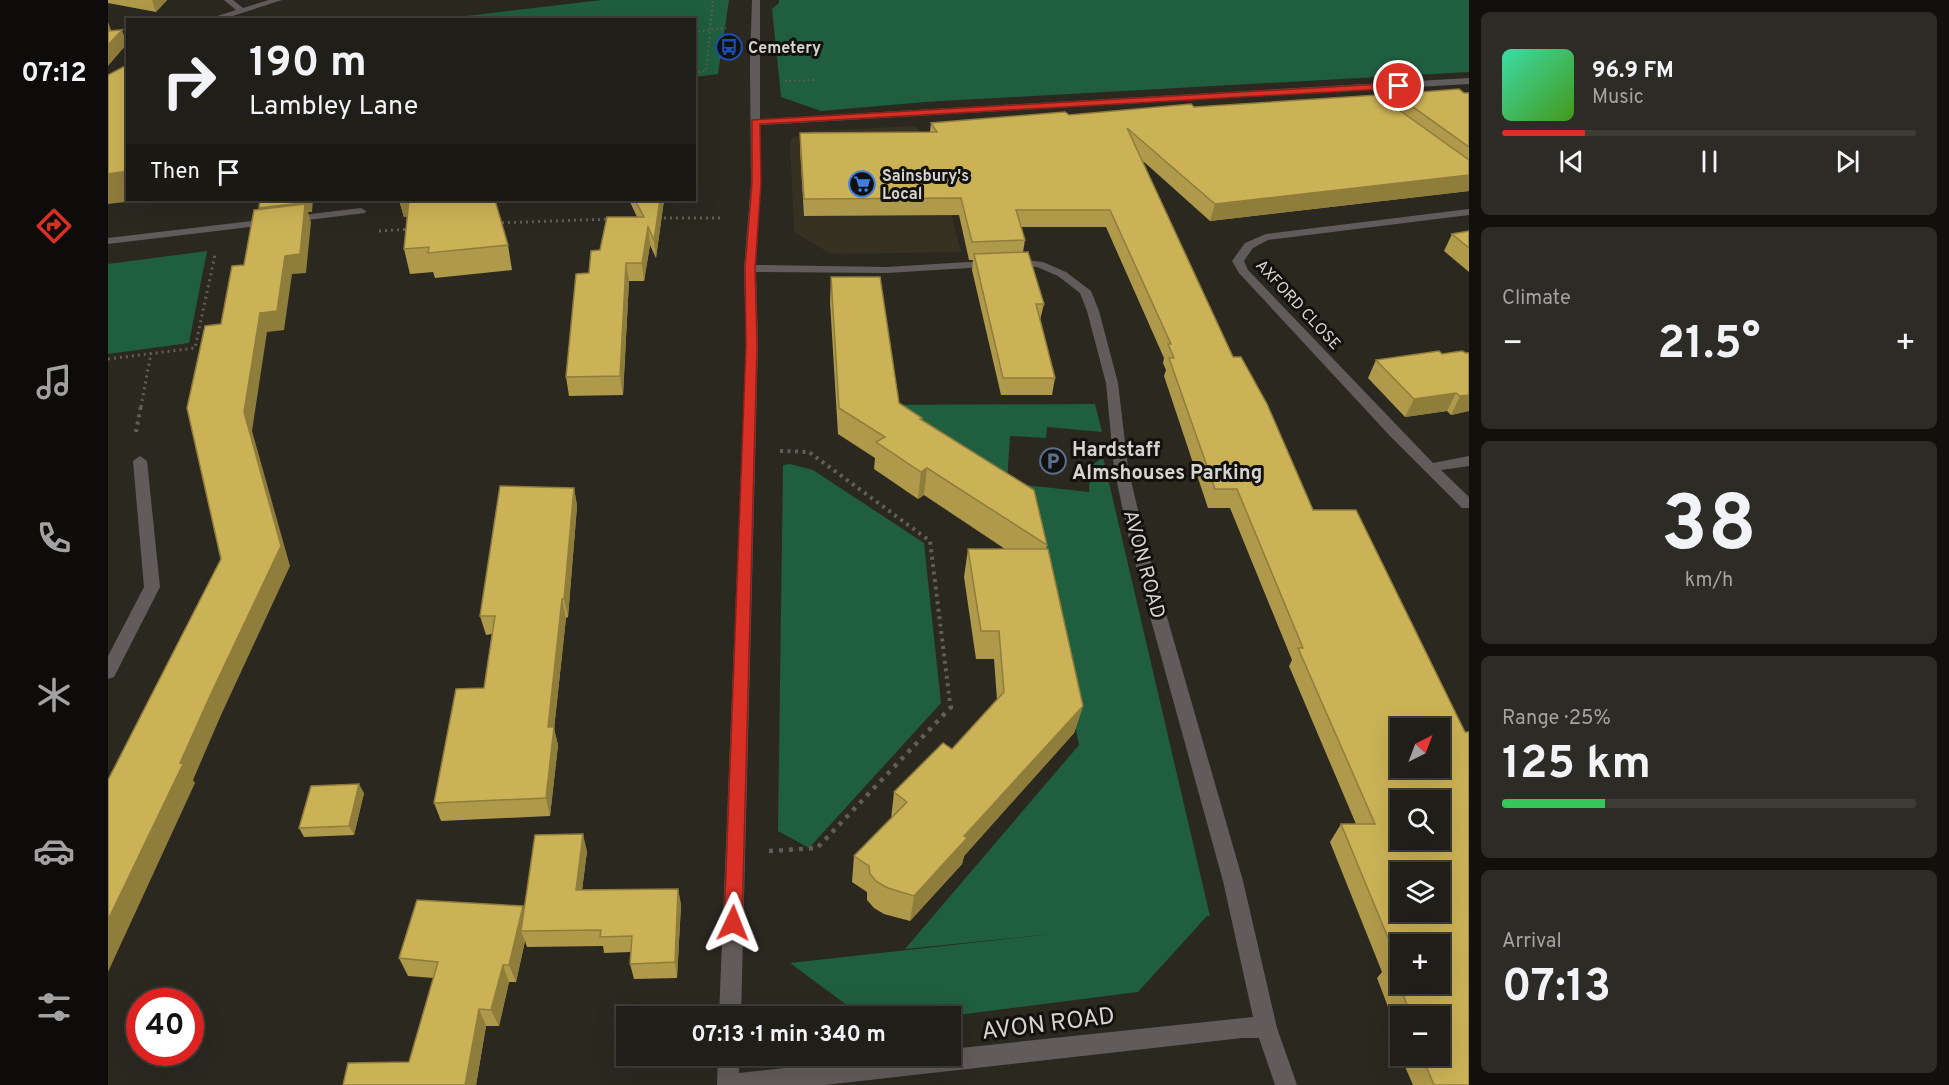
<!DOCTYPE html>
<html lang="en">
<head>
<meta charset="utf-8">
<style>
  body { margin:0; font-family:Overpass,sans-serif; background:#2d2b25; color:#f1f3f6; height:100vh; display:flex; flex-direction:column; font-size:22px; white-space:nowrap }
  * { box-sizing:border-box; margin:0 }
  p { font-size:20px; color:#a2a2a2 }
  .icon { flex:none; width:33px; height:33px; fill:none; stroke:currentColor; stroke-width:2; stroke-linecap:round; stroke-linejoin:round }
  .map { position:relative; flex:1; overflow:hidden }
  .details { display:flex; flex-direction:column; gap:12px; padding:12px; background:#12100d; width:480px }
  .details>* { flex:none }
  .hud { position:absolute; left:18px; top:18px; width:570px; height:183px; border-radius:0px; box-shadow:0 6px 24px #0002,0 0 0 2px #3d3c37; background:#201e18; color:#f1f3f6; overflow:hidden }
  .needle { width:39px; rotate:42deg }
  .controls { position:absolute; left:1282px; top:718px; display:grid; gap:12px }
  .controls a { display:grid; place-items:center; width:60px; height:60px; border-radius:0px; background:#201e18; box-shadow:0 6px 24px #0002,0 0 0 2px #3d3c37; font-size:30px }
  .speed { position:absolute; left:18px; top:988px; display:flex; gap:12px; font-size:30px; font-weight:700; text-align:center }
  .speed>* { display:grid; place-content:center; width:78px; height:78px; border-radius:50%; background:#201e18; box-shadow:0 6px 24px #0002,0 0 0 2px #3d3c37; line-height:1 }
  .speed .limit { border:9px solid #d22; background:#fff; color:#111 }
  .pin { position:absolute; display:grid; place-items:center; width:51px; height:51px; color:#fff; margin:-26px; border:3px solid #fff; border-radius:50%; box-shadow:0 2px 6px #0007 }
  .me { position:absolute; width:66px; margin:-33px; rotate:2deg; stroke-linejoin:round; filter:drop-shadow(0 0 4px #0008) }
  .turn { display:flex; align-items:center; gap:21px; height:126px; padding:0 24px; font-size:27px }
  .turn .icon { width:78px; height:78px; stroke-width:2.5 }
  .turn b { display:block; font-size:42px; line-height:51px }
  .then { display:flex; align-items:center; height:57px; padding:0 24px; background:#0003; gap:12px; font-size:22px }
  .big { font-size:45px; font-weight:700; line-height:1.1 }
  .details .card { flex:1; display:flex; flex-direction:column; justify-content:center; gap:9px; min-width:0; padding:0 21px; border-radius:9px; background:#2d2b25 }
  .details .dial { align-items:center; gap:0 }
  .dial b { font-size:78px; line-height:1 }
  .song { display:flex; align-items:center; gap:18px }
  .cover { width:72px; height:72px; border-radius:9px; background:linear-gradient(135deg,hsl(160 70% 55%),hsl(100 70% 35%)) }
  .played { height:6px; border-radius:3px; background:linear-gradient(90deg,#d93025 20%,#3d3c37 20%) }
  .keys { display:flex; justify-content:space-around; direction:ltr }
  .heat { display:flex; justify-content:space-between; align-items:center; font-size:33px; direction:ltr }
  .charge { height:9px; border-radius:4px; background:linear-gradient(90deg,#34c759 25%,#3d3c37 0) }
  .trip { position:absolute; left:508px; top:1006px; width:345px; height:60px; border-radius:0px; background:#201e18; box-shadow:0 6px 24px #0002,0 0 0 2px #3d3c37; font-weight:700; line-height:60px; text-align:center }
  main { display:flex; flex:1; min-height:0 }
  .menu { display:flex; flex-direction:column; width:108px; justify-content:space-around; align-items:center; background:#0d0c0a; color:#a2a2a2 }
  .menu .icon { width:42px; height:42px }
  .menu .active { color:#d93025 }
  .menu b { font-size:27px; color:#f1f3f6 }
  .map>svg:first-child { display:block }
  .built { fill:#363123 }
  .green { fill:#1f5e3e }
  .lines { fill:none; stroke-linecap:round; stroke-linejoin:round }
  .path-far3 { stroke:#615e57; stroke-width:2; stroke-dasharray:1.5 3; stroke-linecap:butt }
  .path-far2 { stroke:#615e57; stroke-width:3; stroke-dasharray:2 4; stroke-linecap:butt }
  .path-far1 { stroke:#615e57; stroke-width:4; stroke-dasharray:3 4.5; stroke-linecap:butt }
  .path { stroke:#615e57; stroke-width:4.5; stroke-dasharray:4 6; stroke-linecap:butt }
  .minor { fill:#615c5b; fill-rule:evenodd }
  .wall { fill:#af994a }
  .shaded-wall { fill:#8f7d3c }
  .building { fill:#ccb256; stroke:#8f7d3c; stroke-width:1.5; fill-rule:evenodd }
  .route { fill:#d93025; stroke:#8d1f18; stroke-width:1.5 }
  .labels { text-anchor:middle; stroke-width:6; stroke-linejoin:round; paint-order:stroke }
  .far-poi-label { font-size:16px; font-weight:bold; fill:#d6d4cf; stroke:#12110d; text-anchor:start }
  .far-street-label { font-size:16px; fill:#d6d4cf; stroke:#12110d }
  .poi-label { font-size:20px; font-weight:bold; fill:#d6d4cf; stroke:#12110d; text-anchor:start }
  .street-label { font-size:20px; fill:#d6d4cf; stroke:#12110d }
  .near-street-label { font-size:24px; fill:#d6d4cf; stroke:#12110d }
</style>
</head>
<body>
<main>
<nav class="menu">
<b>07:12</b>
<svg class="icon active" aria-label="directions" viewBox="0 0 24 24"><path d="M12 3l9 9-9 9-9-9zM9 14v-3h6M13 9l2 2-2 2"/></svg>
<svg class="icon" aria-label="music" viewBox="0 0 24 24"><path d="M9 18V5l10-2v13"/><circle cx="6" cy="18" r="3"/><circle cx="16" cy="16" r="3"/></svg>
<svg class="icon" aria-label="phone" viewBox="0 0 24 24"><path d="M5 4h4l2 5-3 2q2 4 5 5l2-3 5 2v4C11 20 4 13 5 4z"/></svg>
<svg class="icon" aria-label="climate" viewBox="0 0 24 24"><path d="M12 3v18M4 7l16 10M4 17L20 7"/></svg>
<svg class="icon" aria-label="car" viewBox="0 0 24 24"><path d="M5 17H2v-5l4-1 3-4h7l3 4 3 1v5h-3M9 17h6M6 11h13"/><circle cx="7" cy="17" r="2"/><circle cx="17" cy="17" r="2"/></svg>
<svg class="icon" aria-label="filters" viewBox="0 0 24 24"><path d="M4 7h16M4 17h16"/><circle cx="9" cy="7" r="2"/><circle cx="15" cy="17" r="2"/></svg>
</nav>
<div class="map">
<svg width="1361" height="1085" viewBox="0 0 1361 1085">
  <rect width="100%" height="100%" fill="#2b2820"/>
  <path class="built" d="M808 126 836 185 853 252 723 254 686 232 682 141 684 138 703 131Z"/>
  <path class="green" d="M494 0H621L610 74 587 77 586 20 333 19Z
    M671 0H1361V72L817 102 713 111 673 97 664 9 671 3Z
    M99 251 81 343 0 354V264Z
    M987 404 994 432 939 427 938 438 902 436 899 483 981 492 982 467 995 457 1102 916H1099L1030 992 834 1017H755L682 963 944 934 797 949 971 745 922 512 755 405Z
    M682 464 705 470 816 543 833 703 701 848 670 831 675 465Z"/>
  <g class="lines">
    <path class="path-far3" d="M586 32 618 28
      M586 73 598 71 605 0
      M677 81 707 80"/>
    <path class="path-far2" d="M550 218H614
      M388 223 503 219
      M271 231 303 229
      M0 359 87 348 107 255
      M33 407 43 353"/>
    <path class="path-far1" d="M28 432 33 405
      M672 451 701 452 822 541 842 703"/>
    <path class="path" d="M661 851 709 848 843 707 842 702"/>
    <path class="minor" d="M116 0H125L135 8 161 0H174L112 20H97L128 10Z
      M644 0H652V119L1361 78V84L652 125 653 183 648 265 779 267 909 259 935 262 958 272 983 291 991 311 1010 383 1020 468 1038 544 1135 881 1169 1028 1189 1085H1167L1151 1038H1134L717 1085H609L610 1056H632L631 1073 780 1056H843V1049L1145 1017 1115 881 1022 544 1006 468 998 383 979 311 972 293 950 276 929 267 909 265 779 273 648 272 650 345 633 1017H611L638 345 636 268 643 183 642 63Z
      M20 35V40L0 44V38Z
      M253 208 258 211 257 213 0 244V238Z
      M1361 209V215L1160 240 1145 248 1136 261 1140 270 1325 463 1361 456V466L1333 470 1361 497V508H1354L1282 436 1131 273 1124 261 1137 243 1158 234Z
      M32 456 39 461 52 587 6 677 0 679V656L36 587 25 461Z"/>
  </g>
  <path class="wall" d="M0 0H59L48 12 0 3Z
    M1361 93V191L1102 221 1035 161 1361 1085H1305L1295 1062 1299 1058V1056H1332V1017H1293V1041L1269 978 1274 972 1222 842 1233 824H1248L1181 666 1184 660 1122 508H1100L1056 376 1058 370 1055 363 1056 358 998 227H913L917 240 915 252 936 304 932 320 947 378 944 395H893L864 270 865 260H861L851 215 696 216 692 149V133L822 132 823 123 961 115 1086 107 1283 105 1287 94Z
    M291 200H387L400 245 404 270 327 278 325 272 302 274 296 249 299 216 296 217Z
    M521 200H556L548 258 542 245 536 281H521L515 395 461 396 458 377 481 273 492 250 529 217Z
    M1361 231V272L1336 251 1344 234Z
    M723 277 791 403 814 418V421L939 545 938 549 975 706 966 733 856 856 854 864 802 921 776 914 766 908 759 900V892L744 882 746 856 783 819 786 792 844 749 889 700 886 659H868L856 577 860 549H897L816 495 810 499 766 469 767 458 730 434 722 302Z
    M1358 353H1361V411L1343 415 1339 411 1297 417 1260 378 1268 360 1334 354Z
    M466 488 469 506 460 617 458 618 446 729 450 745 442 816 333 821 326 803 376 688 384 634 378 635 372 616Z
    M256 793 246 835 196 837 191 828Z
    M479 851 474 890 570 889 573 905 569 978 526 979 522 964 523 952 496 953 495 946 419 947 417 941 408 982H401L391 1026H378L368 1085H235L301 1062 326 978 300 976 291 958 415 906 416 910Z"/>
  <path class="shaded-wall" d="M44 0H59L48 12Z
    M0 22 5 35 0 36Z
    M14 30 19 44 0 66V45Z
    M20 171V200H34L0 204V174Z
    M1361 175V191L1102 221 1107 204Z
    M201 200H205L204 212H200L203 222 198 273 184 274 176 330 159 332 144 431 182 566 113 715 85 780 87 783 0 972V920L102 696 136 412 154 217 151 208Z
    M291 200H304L308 215 296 217Z
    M552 200H556L548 258 546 240Z
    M540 227 542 245 536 281 534 263Z
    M518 263 521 281 515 395 512 376Z
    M1348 393 1339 411 1297 417 1306 399Z
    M1361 395V411L1343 415 1352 396Z
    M819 468 816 495 810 499 813 472Z
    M466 488 469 506 460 617 456 599Z
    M454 599 458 618 446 729 450 745 442 816 438 798 440 727Z
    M975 706 966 733 856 856 854 864 802 921 806 896 856 836Z
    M251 784 256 793 246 835 241 826Z
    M475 834 479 851 472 906 468 890Z
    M570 889 573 905 569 978 567 962Z
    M415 906 421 923 413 931 417 941 408 982 401 965Z
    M395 965 401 982 391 1026 383 1010Z
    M371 1009 378 1026 368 1085H357Z"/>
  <path class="building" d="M14 30 0 45V31Z
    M17 66 20 67V171L0 174V75Z
    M1351 89 1356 93H1361V147L1287 94Z
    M1270 95 1361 160V175L1107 204 1019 128 1125 357H1133L1159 404 1205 510H1248L1357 732H1361V1085H1326L1314 1056H1332V1017H1304L1282 962H1290L1233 824H1267L1190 648H1195L1129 489H1107L1061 358H1066L1060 344H1063L1002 210H908L917 240 864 242 853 198 696 199 692 133 829 132 823 123 957 112 961 115 1083 104 1086 107ZM1293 729H1332V768H1293ZM1293 801H1332V840H1293ZM1293 873H1332V912H1293ZM1293 945H1332V984H1293Z
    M152 200H201V202L151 208Z
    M301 200H387L400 245 320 253 321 247 296 249Z
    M527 200H552L546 240 540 227 534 263H518L512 376 458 377 468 274 481 273 483 251 492 250 499 217H536Z
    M197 204 192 254 177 256 169 311 152 313 136 412 173 546 102 696 72 763 75 764 0 920V780L113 559 79 408 97 326 113 324 124 266 136 265 146 210Z
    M1361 231V248L1344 234Z
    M920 252 936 304H928L947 378H895L866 254Z
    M723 277H772L791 403 814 418 812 419 926 490 939 545 819 468 813 472 768 442 777 437 731 408Z
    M1331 351 1334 354 1354 351 1358 353H1361V395L1352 396 1348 393 1306 399 1268 360Z
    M392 486 466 488 456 599H454L440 727H446L438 798 326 803 348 689 376 688 387 616H372Z
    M860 549H940L975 706 856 836 859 838 806 896 780 888 769 882 762 874 761 866 746 856 799 802 786 792 835 743 844 749 896 692 891 631H873Z
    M251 784 241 826 191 828 203 786Z
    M475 834 468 890 570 889 567 962 522 964 524 936 492 937 493 930 413 931 427 835Z
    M309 900 415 906 401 965H395L383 1010 371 1009 357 1085H235L240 1063 301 1062 330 962 291 958Z"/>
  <path class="route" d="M1291 83 1294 84V88L652 124 653 183 647 268 649 345 634 923 631 929 625 931 618 929 616 923 638 345 637 268 644 183V120Z"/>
  <defs>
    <g id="bus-ring" transform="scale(1.35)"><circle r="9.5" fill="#12110d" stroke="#1a4fb4" stroke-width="1.5"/><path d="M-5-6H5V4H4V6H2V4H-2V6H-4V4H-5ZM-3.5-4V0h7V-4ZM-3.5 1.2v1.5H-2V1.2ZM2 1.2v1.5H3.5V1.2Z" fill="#1a4fb4"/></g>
    <g id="supermarket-ring" transform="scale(1.35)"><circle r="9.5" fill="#12110d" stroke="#3f7fe0" stroke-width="1.5"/><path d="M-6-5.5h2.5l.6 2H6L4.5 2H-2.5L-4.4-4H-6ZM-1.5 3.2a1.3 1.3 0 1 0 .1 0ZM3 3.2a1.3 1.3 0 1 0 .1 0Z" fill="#3f7fe0"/></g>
    <g id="parking-ring" transform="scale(1.35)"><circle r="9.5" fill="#12110d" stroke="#5c6f8a" stroke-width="1.5"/><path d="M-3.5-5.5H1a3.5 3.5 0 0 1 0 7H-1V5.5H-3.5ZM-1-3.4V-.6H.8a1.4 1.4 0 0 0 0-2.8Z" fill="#5c6f8a"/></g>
  </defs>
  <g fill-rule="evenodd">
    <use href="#bus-ring" x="621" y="47"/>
    <use href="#supermarket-ring" x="754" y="184"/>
    <use href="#parking-ring" x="945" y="461"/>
  </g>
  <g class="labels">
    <g class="far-poi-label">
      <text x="640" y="53">Cemetery</text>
      <text x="774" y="181">Sainsbury's<tspan x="774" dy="18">Local</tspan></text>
    </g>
    <g class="far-street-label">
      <text transform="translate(1191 304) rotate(47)" y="6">AXFORD CLOSE</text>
    </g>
    <g class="poi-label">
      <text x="964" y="456">Hardstaff<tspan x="964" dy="23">Almshouses Parking</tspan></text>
    </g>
    <g class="street-label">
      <text transform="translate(1037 564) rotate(75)" y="7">AVON ROAD</text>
    </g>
    <g class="near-street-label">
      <text transform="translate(940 1023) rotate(-7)" y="8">AVON ROAD</text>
    </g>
  </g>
</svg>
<div class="controls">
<a><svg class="needle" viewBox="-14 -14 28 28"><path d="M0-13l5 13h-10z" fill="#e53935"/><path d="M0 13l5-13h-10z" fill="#a2a2a2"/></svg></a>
<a><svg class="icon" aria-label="search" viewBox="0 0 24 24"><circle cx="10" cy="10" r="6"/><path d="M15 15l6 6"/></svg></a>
<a><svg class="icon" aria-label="layers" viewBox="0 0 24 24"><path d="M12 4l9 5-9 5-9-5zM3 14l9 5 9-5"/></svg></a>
<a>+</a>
<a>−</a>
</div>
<div class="speed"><div class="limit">40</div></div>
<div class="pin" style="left:1291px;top:86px;background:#d93025"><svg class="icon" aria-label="arrive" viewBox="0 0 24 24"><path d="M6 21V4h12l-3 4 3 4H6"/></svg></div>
<svg class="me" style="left:625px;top:923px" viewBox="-20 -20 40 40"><path d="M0-17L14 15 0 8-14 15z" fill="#d93025" stroke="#fff" stroke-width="4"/></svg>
<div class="trip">07:13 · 1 min · 340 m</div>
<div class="hud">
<div class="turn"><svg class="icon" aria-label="right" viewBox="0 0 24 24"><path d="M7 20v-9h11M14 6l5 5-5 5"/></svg><div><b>190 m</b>Lambley Lane</div></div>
<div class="then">Then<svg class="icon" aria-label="arrive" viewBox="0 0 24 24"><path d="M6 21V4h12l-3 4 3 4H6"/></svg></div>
</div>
</div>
<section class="details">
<div class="card">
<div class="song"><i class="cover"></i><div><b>96.9 FM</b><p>Music</p></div></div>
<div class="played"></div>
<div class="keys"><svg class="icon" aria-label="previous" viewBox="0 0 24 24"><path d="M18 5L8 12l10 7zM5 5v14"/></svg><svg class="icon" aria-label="pause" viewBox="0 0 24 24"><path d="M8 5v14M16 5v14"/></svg><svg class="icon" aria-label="next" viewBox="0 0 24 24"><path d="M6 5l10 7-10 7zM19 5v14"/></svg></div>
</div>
<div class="card"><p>Climate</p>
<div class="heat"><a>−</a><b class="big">21.5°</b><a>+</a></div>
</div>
<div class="card dial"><b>38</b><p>km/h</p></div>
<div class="card"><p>Range · 25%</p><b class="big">125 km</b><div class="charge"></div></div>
<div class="card"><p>Arrival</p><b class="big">07:13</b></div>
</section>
</main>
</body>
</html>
